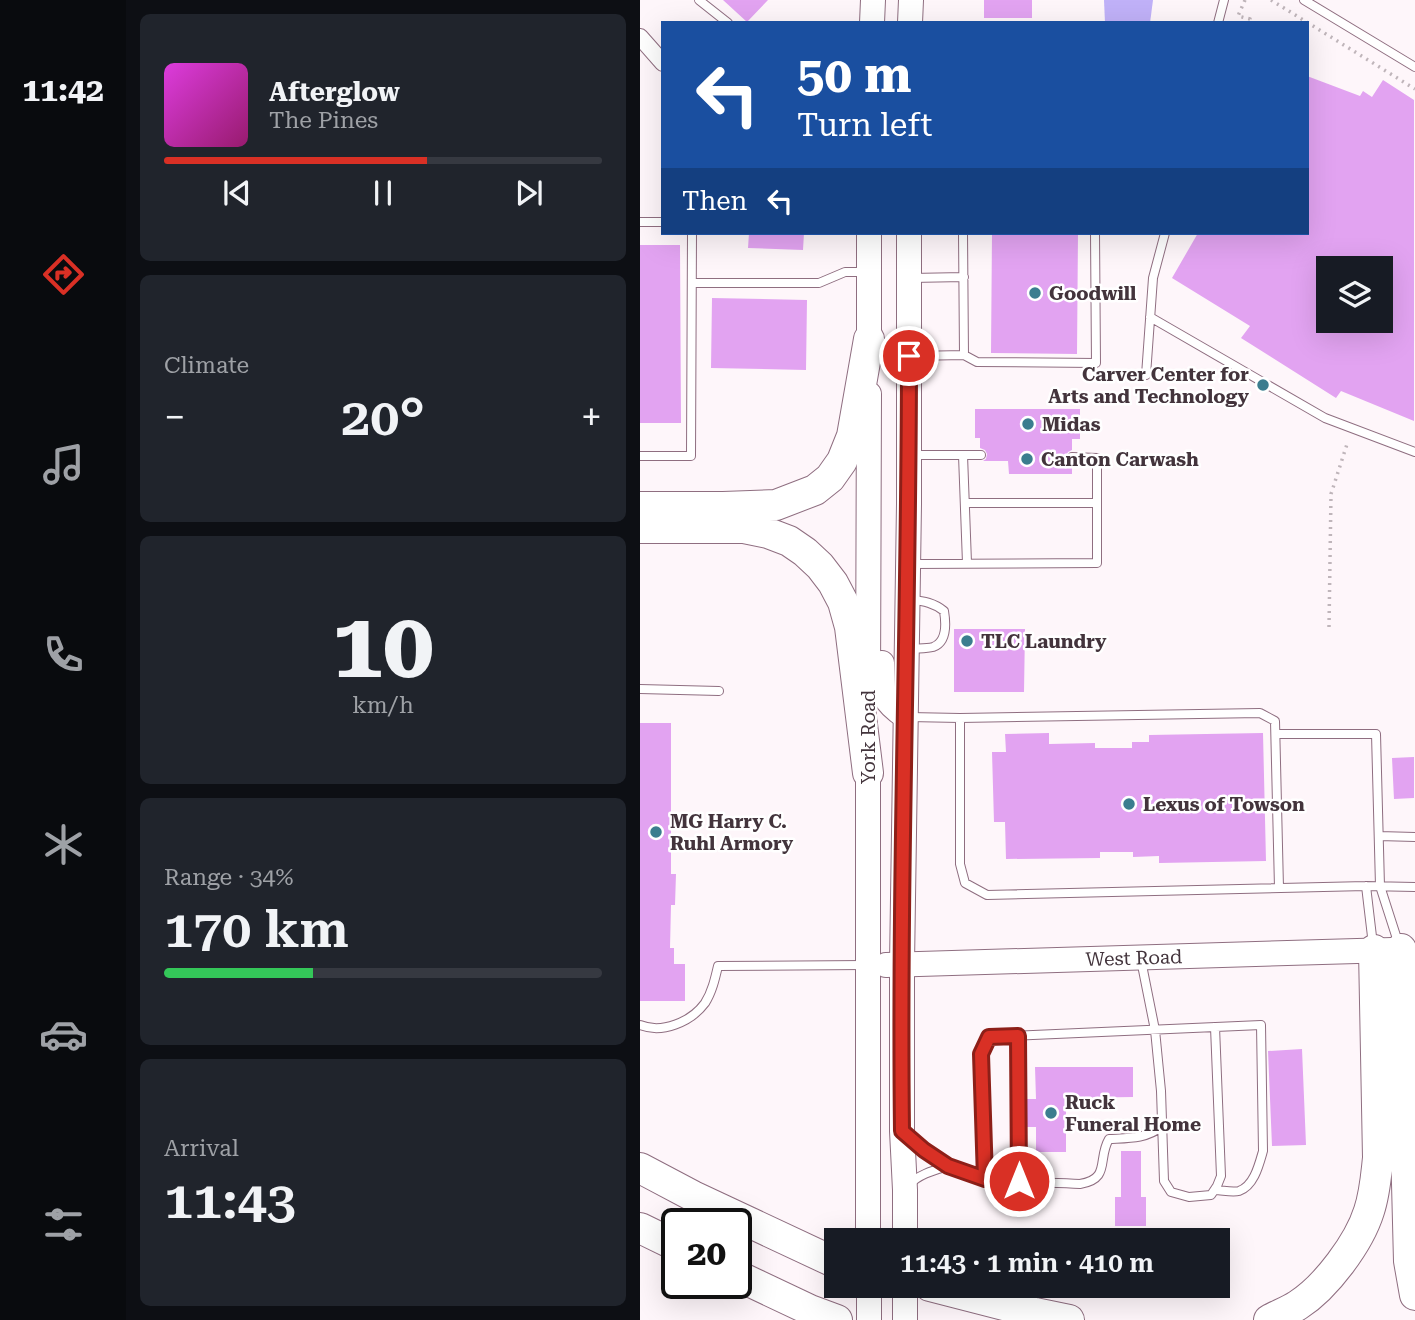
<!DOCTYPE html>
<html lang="en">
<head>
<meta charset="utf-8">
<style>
  body { margin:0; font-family:"Roboto Serif",serif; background:#20242c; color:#f1f3f6; height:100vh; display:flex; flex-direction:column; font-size:26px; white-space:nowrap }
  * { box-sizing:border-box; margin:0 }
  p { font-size:23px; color:#9ea1a6 }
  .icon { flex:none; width:38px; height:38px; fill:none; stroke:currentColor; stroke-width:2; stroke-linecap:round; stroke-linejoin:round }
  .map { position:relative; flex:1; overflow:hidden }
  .details { display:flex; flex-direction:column; gap:14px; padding:14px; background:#0d0f14; width:514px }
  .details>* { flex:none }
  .hud { position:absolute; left:21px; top:21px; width:648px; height:214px; border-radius:0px; box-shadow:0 7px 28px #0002; background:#1a4fa0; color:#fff; overflow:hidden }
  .tools { position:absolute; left:676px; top:256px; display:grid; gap:14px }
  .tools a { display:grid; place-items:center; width:77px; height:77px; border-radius:0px; background:#171b24; box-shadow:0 7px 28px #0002; font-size:35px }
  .speed { position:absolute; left:21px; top:1208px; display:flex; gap:14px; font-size:35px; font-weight:700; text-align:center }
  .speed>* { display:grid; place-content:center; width:91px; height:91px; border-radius:50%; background:#171b24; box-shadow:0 7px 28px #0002; line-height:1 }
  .speed .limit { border:4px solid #111; border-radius:10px; background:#fff; color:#111 }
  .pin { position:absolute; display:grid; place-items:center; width:60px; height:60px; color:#fff; margin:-30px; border:4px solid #fff; border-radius:50%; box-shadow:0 2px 7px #0007 }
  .me { position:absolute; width:77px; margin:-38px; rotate:0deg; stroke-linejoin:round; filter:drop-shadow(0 0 5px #0008) }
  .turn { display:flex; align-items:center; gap:24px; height:147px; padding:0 21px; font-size:32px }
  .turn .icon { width:91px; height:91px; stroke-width:2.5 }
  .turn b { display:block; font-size:49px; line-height:60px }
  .then { display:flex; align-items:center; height:66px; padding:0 21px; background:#0003; gap:14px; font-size:26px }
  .big { font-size:52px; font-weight:600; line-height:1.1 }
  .details .card { flex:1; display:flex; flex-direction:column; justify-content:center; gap:10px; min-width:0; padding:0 24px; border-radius:10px; background:#20242c }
  .details .dial { align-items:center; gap:0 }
  .dial b { font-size:91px; line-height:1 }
  .song { display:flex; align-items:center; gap:21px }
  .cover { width:84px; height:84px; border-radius:10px; background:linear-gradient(135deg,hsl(300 70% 55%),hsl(320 70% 35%)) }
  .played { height:7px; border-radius:4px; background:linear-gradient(90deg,#d93025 60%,#363941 60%) }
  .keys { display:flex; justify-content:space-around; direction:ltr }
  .heat { display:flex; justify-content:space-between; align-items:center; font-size:38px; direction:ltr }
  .charge { height:10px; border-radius:5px; background:linear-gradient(90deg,#34c759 34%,#363941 0) }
  .trip { position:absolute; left:184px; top:1228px; width:406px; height:70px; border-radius:0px; background:#171b24; box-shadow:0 7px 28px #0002; font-weight:600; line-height:70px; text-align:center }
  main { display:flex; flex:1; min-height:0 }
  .menu { display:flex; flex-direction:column; width:126px; justify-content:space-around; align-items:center; background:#090b0e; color:#9ea1a6 }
  .menu .icon { width:49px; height:49px }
  .menu .selected { color:#d93025 }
  .menu b { font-size:32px; color:#f1f3f6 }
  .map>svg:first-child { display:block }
  .water { fill:#c0b1f8 }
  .building { fill:#e2a3f1; fill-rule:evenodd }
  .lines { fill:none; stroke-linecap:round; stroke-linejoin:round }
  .service-casing { stroke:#8f6e80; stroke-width:10 }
  .minor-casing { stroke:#8f6e80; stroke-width:18 }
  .primary-casing { stroke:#8f6e80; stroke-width:26 }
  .motorway-casing { stroke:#8f6e80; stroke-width:32 }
  .path { stroke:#bfb5ba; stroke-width:3.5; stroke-dasharray:2 5; stroke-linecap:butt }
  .service { stroke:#fff; stroke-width:8 }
  .minor { stroke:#fff; stroke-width:16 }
  .primary { stroke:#fff; stroke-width:24 }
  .motorway { stroke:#fff; stroke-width:30 }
  .primary-bridge-casing { stroke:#8f6e80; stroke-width:26; stroke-linecap:butt }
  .primary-bridge { stroke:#fff; stroke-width:24 }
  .route-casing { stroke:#8d1f18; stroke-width:18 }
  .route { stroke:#d93025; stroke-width:12 }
  .poi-dot { fill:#3b7d8f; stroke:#fff; stroke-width:2.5 }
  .labels { text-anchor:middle; stroke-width:5; stroke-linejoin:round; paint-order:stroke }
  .poi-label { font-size:19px; font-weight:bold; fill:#43343c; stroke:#fff; text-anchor:start }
  .street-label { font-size:19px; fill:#43343c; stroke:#fff }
</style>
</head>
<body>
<main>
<nav class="menu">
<b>11:42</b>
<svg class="icon selected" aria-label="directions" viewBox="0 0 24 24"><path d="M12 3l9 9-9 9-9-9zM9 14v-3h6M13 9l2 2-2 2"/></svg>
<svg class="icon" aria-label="music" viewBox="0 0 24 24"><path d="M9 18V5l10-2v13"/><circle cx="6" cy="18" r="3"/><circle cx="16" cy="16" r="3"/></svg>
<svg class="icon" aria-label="phone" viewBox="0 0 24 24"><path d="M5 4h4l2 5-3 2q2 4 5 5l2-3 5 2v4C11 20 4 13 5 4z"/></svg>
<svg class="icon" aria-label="climate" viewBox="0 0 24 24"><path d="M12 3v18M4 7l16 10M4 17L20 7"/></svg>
<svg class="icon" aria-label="car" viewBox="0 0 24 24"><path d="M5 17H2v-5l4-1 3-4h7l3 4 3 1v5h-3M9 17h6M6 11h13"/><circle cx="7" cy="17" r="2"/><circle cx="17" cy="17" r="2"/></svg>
<svg class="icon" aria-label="filters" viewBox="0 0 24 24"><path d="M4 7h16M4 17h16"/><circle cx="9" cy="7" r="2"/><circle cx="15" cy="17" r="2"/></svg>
</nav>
<section class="details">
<div class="card">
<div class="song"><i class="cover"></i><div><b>Afterglow</b><p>The Pines</p></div></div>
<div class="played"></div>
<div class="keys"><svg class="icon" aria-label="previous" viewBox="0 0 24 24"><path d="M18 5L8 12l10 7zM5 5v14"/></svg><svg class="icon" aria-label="pause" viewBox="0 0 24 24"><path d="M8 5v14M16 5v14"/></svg><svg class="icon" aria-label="next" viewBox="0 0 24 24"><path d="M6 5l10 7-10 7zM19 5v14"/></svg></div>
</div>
<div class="card"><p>Climate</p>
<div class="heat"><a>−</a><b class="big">20°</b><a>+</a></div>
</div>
<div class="card dial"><b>10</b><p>km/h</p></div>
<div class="card"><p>Range · 34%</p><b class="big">170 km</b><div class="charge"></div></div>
<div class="card"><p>Arrival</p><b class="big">11:43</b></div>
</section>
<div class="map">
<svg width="775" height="1320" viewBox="0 0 775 1320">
  <rect width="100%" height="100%" fill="#fef6fa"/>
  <path class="water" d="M464 0H513L510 23H465Z"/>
  <path class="building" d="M83 0H128L107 22Z
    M344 0H392V18H344Z
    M667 76 720 96 723 91 732 97 743 80 774 100V421L701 391 696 398 601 338 610 326 532 278 558 233H667ZM688 268H740V320H688Z
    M109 233H164L163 250 108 248Z
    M352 233H438L437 354 351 353Z
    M0 245H40L41 423H0Z
    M72 298 167 300 166 370 71 368Z
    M335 409H440V439H432V450L428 452 426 456 427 461 432 464V474H369L368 461H343L346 459 347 454 345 450 340 448V438H335Z
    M314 629H385L384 692H314Z
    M0 723H31V874H36L35 905H31L30 948H34V964H45V1001H0Z
    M409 733V744L455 743V748H492V742H509V735L623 733 626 861 519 863V856L493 857V852H460V858L366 859 365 822H354L352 752H366L365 734Z
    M774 757V798L754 799 752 758Z
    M662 1049 666 1145 632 1146 628 1051Z
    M395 1067H493V1097L426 1098V1152H396V1127H385V1099H396Z
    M481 1151H501V1197H506V1226H475V1197H481Z"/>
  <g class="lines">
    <g class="service-casing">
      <path id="service" d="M59 0 88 23
        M664 0 775 67
        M578 23 584 0
        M0 222H23
        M271 278 324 277
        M52 283H179L205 272H226
        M510 317 685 418 775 452
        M324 355 337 362 456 363 455 233
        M272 356 324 355 323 233
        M506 375 513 278 525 233
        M272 455H341
        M323 455 327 563
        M0 456H51L52 233
        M325 503H457
        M271 564 457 563V458L432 457
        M270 649C276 648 286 649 293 647 307 642 306 623 304 611 294 603 284 601 272 600
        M0 689 79 691
        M269 717 320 718 620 713 635 721 639 888
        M320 718V864L325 883 347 895 726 886 775 887
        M636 734H736L740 886 759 945
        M739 836 775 837
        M726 886 733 945
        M501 960 515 1030 521 1091 524 1181 531 1192 549 1197 571 1195 577 1186 581 1176 575 1027
        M0 1025C22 1034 51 1022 65 1003 72 992 75 979 78 966L225 965
        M378 1036 379 1181
        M269 1136C281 1147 293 1158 307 1166 347 1186 396 1181 440 1184 471 1179 457 1159 469 1139 488 1138 506 1139 521 1127
        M345 1179 341 1054 349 1037 621 1025 623 1151C619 1165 614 1186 599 1191 592 1193 582 1190 575 1190
        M269 1185C279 1174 295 1170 308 1166"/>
    </g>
    <g class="minor-casing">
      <path id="minor" d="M0 37 23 63"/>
    </g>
    <g class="primary-casing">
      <g id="primary">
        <path d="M232 23 233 0"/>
        <path d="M270 23 271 0"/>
        <path d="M229 358V233"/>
        <path d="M242 663C243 693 239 699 266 717"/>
        <path d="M228 687 229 394"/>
        <path d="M228 755V1241"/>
        <path id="s1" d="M246 965 752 950"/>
        <path d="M265 1241V1190L262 1131V964L269 504V233"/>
        <path d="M229 1286V1320"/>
      </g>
    </g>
    <g class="motorway-casing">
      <path id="motorway" d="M0 507H83L136 505 175 490 190 478 202 461 212 436 229 339
        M0 528H104L128 533 149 541 165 552 180 566 193 583 203 602 210 627 228 773
        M761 949 769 1261 775 1295
        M0 1168 53 1196 196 1263
        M0 1228 37 1246
        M96 1275 170 1310 197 1320
        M290 1286 395 1313 429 1320
        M629 1320C638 1315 649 1311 658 1305 686 1287 719 1243 729 1211 735 1193 736 1176 738 1158L734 950"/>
    </g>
    <path class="path" d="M605 0 598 16 610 19 609 23
      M631 0 775 89
      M689 627 691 494 708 441"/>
    <use href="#service" class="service"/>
    <use href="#minor" class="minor"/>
    <use href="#primary" class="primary"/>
    <use href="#motorway" class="motorway"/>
    <g class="primary-bridge-casing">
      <path id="primary-bridge" d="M265 1320V1286"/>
    </g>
    <use href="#primary-bridge" class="primary-bridge"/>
  </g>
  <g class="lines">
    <g class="route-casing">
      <path id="route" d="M269 356C269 614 259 872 262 1131L284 1150 308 1166 345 1179 341 1054 349 1037 378 1036 379 1181"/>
    </g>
    <use href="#route" class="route"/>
  </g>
  <g class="poi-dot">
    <circle cx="395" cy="293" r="7"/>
    <circle cx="623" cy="385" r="7"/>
    <circle cx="388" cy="424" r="7"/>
    <circle cx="387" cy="459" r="7"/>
    <circle cx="327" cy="641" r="7"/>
    <circle cx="489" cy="804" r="7"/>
    <circle cx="16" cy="832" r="7"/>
    <circle cx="411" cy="1113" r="7"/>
  </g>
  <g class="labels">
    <g class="poi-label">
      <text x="409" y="300">Goodwill</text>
      <text x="609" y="381" text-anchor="end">Carver Center for<tspan x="609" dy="22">Arts and Technology</tspan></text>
      <text x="402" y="431">Midas</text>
      <text x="401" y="466">Canton Carwash</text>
      <text x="341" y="648">TLC Laundry</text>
      <text x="503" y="811">Lexus of Towson</text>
      <text x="30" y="828">MG Harry C.<tspan x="30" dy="22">Ruhl Armory</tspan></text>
      <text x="425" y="1109">Ruck<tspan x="425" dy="22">Funeral Home</tspan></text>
    </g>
    <g class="street-label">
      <text transform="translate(228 737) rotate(-90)" y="7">York Road</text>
      <text dy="7" stroke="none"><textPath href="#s1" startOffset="248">West Road</textPath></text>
    </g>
  </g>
</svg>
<div class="tools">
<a><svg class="icon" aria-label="layers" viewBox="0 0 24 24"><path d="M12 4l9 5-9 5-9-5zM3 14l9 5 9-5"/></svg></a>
</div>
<div class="speed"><div class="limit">20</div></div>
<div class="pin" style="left:269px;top:356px;background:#d93025"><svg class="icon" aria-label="arrive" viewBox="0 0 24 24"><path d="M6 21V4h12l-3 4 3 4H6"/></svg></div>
<svg class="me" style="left:379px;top:1181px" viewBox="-20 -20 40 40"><circle r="17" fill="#d93025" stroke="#fff" stroke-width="3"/><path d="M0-11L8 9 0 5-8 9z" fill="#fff"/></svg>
<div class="trip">11:43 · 1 min · 410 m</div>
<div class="hud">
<div class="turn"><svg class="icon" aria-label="left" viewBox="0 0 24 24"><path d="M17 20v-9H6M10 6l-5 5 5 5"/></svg><div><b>50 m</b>Turn left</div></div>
<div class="then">Then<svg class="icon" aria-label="left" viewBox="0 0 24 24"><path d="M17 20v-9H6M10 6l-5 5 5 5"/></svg></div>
</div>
</div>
</main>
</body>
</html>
